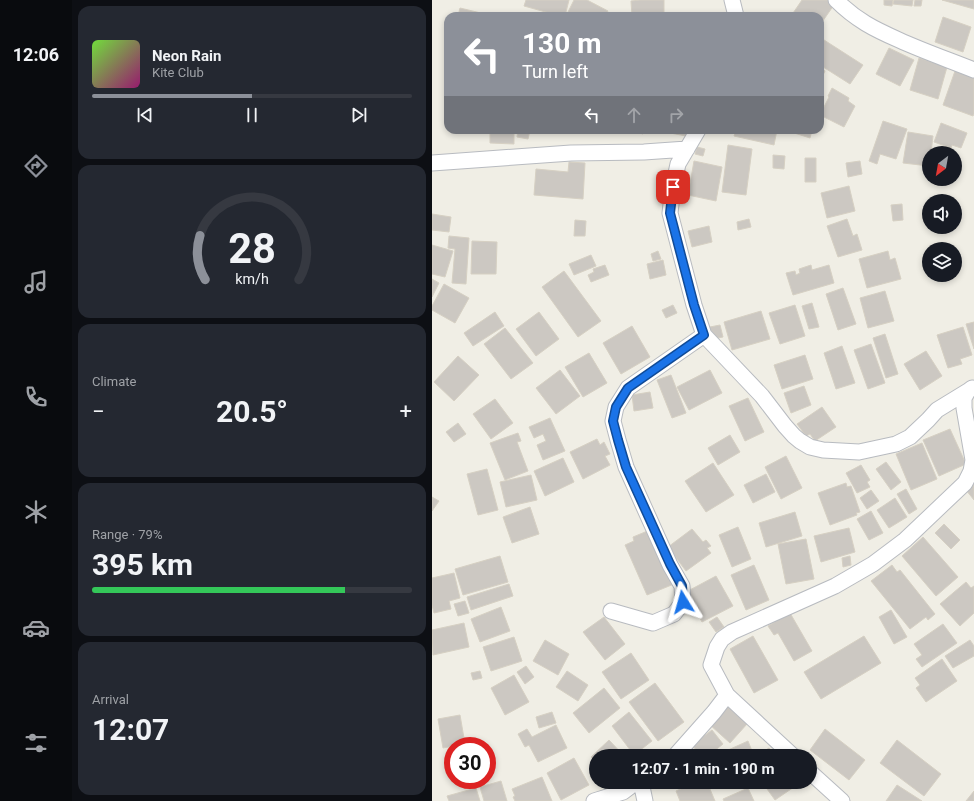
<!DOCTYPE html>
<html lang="en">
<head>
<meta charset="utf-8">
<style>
  body { margin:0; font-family:Roboto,sans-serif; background:#242831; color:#f1f3f6; height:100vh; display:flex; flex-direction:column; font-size:15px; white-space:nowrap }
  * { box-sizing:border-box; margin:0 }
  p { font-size:13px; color:#9ea1a6 }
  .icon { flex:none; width:22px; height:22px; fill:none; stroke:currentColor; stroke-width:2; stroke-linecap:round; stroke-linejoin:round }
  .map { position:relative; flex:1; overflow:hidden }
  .details { display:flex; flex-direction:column; gap:6px; padding:6px; background:#0d0f14; width:360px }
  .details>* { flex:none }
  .banner { position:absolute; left:12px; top:12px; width:380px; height:122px; border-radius:12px; box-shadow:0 2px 6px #0003; background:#8c9099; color:#fff; overflow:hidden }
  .needle { width:26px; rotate:211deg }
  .fabs { position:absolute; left:490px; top:146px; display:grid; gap:8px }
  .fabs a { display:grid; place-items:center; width:40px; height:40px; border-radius:50%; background:#171b24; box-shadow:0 2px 6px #0003; font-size:20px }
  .speed { position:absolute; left:12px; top:737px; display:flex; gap:8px; font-size:20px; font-weight:700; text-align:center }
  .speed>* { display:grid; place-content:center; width:52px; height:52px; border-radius:50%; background:#171b24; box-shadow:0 2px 6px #0003; line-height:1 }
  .speed .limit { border:6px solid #d22; background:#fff; color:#111 }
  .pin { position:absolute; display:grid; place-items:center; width:34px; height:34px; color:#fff; margin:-17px; border-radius:8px; box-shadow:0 2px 6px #0006 }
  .me { position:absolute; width:44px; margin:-22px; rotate:352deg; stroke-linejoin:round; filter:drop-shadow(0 0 3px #0008) }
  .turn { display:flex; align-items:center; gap:14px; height:84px; padding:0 12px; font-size:18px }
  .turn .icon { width:52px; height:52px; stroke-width:2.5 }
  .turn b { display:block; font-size:28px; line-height:34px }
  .lanes { display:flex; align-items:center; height:38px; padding:0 12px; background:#0003; justify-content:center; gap:20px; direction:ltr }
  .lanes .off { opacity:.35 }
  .big { font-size:30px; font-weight:700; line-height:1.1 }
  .details .widget { flex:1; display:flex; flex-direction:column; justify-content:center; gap:6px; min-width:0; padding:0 14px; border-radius:12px; background:#242831 }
  .details .dial { align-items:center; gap:0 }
  .dial svg { height:104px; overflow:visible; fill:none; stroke:#363941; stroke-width:7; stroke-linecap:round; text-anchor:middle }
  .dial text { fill:#f1f3f6; stroke:none }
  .song { display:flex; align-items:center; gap:12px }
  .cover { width:48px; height:48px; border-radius:6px; background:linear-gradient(135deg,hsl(100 70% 55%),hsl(320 70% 35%)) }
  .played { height:4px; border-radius:2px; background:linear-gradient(90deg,#8c9099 50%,#363941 50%) }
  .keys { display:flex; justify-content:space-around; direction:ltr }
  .heat { display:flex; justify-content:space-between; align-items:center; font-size:22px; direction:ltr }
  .charge { height:6px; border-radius:3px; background:linear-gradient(90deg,#34c759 79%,#363941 0) }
  .trip { position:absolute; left:157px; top:749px; width:228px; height:40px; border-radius:20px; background:#171b24; box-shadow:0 2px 6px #0003; font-weight:700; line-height:40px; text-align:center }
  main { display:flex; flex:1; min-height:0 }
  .dock { display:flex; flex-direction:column; width:72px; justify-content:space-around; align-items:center; background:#090b0e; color:#9ea1a6 }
  .dock .icon { width:28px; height:28px }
  .dock .on { color:#8c9099 }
  .dock b { font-size:18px; color:#f1f3f6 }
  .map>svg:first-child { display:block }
  .building { fill:#ccc8c2; stroke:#d6d0c3 }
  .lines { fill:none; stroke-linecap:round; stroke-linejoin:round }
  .street-casing { stroke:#b8bbc0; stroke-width:17 }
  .street { stroke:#fff; stroke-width:15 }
  .route-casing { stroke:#114b97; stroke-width:10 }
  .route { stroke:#1a73e8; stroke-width:7 }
</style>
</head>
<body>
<main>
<nav class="dock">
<b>12:06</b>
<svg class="icon on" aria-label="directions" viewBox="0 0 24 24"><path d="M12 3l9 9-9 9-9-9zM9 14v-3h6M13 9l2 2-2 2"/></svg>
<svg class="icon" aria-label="music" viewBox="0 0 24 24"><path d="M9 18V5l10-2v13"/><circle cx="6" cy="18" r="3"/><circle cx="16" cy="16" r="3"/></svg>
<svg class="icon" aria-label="phone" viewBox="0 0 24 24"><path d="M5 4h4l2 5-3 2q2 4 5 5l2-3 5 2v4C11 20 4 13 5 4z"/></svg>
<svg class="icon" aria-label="climate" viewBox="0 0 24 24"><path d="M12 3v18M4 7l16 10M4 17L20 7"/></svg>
<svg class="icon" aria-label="car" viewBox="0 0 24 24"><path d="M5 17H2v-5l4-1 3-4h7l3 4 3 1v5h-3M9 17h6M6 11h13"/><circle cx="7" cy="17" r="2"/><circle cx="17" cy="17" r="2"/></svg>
<svg class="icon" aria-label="filters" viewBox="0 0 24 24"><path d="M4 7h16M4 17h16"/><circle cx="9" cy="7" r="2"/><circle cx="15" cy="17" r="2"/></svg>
</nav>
<section class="details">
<div class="widget">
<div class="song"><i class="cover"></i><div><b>Neon Rain</b><p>Kite Club</p></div></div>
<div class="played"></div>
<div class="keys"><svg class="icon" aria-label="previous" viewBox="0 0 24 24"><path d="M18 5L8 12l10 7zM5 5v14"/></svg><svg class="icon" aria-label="pause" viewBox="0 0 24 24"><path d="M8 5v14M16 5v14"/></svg><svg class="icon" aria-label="next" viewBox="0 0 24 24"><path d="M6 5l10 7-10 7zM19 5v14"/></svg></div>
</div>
<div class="widget dial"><svg viewBox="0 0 100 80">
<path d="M14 69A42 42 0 1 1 86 69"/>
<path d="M14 69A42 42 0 0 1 10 35" stroke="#8c9099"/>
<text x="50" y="56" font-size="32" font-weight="700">28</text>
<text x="50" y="72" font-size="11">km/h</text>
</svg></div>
<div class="widget"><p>Climate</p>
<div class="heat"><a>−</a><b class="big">20.5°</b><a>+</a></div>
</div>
<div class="widget"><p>Range · 79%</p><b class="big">395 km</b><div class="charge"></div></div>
<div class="widget"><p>Arrival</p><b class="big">12:07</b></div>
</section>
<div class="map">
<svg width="542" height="801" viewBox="0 0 542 801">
  <rect width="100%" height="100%" fill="#f0eee5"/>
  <path class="building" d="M94 0H137L133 16H128L92 6Z
    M142 0H155L176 11 173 16H134Z
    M208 0H232V16H200L199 1Z
    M370 0H401L404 2 388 25V16H359Z
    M452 0H461L460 6 452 5Z
    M462 0H481L480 6 461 4Z
    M483 0H490L489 6H482Z
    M510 0H542V9Z
    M28 8 57 15V16H26Z
    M511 17 539 27 531 52 503 42Z
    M389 38 431 65 418 84 388 65V40Z
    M457 48 482 60 468 86 444 74Z
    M487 58 515 67 506 99 478 90Z
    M388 68 393 71 389 79 388 78Z
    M523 71 542 78V114L541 116 511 105Z
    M400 88 417 98 416 101 423 106 412 127 388 115 397 97 396 96Z
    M451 121 475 129 464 159 448 154 445 164 437 161Z
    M509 123 535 133 529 148 520 145 519 148 502 142Z
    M58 130H82V144L58 143Z
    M86 130H98L96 139 85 137Z
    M198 130H212L211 134Z
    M223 130H255L254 136Z
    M304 130H345L342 145 302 136Z
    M353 130H380L378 138Z
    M476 132 501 136 499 153H497V166L471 163Z
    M296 145 320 149 314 195 290 192Z
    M265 147 273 149 271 156 263 154Z
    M341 155 353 156 352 169 341 168Z
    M373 158H384V182H373Z
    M262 161 290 167 284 201 256 195Z
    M428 161 430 174 416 177 414 163Z
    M137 162 153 163 151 199 102 195 104 169 136 172Z
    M417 186 423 211 395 218 389 193Z
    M470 204 471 220 461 221 459 205Z
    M0 214 19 217 17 232 0 230Z
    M317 219 319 227 306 230 305 222Z
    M415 219 421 236 425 234 430 250 406 257 395 226Z
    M143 220 154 221 153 236H142Z
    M277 226 280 242 260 247 256 231Z
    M17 236 37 238 34 284 20 283 23 249 16 248Z
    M40 241 65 242 64 274H39Z
    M0 245 21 251 13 277 0 274Z
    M226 251 229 259 221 261 219 254Z
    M456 251 458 260 463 258 469 279 435 288 427 259Z
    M159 255 164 266 142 275 137 264Z
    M231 260 234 275 218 279 215 264Z
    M173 265 177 275 159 282 156 275 162 272 161 269Z
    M379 265 380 270 397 265 402 283 361 295 354 273 363 271 364 275 368 273 367 269Z
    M132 271 169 321 146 337 110 287Z
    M0 279 7 283 0 297Z
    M12 284 37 298 23 323 0 310V306Z
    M411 288 424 324 406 330 394 294Z
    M453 291 462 321 436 328 428 298Z
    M380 303 387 327 377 329 370 306Z
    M241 305 245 313 234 318 230 310Z
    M363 305 373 336 348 344 337 313Z
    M329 311 338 339 300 350 292 322Z
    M63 312 72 326 41 346 32 333Z
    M107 312 127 339 104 356 84 329Z
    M542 322V349L534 324Z
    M288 325 291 337 281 339 278 327Z
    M200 326 218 357 189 374 171 343Z
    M531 327 540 355 528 359 530 364 516 368 505 335Z
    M73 328 101 363 79 379 52 344Z
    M453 334 466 374 454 378 441 338Z
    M439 344 453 383 436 389 422 350Z
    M410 346 423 383 404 389 392 353Z
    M494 351 510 376 488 390 472 364Z
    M157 353 175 383 151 397 133 367Z
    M373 355 381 379 350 389 342 365Z
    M26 356 47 375 22 401 2 382Z
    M128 370 148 396 124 414 104 388Z
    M278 370 290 393 257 410 245 387Z
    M239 375 254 413 240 418 225 380Z
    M372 386 379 405 359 413 352 393Z
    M218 392 221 408 202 411 200 395Z
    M316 398 332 432 313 441 297 406Z
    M63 399 81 423 59 439 41 414Z
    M390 407 404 427 383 441 378 434 374 436 365 424Z
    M118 418 133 451 111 460 105 445 114 441 111 434 102 438 97 427Z
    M26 423 34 434 22 442 14 432Z
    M518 429 534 464 507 476 491 440Z
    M86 433 89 441 85 442 96 471 73 480 58 443Z
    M298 435 308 452 286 465 276 448Z
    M165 439 168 445 172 442 178 454 173 456 178 465 151 479 138 452Z
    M490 443 505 479 479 490 464 454Z
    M354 456 370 488 349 499 333 467Z
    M131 458 142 482 113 496 102 471Z
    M454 462 469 482 459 490 444 469Z
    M281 463 302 495 274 512 253 481Z
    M429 465 438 480 435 482 438 487 425 493 414 473Z
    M55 469 66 510 46 515 35 474Z
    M334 474 343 492 321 503 312 485Z
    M99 475 105 500 74 507 68 482Z
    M414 483 415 487 419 486 428 512 424 513 425 515 398 525 386 493Z
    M542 484V500L534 490Z
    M474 489 485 509 477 514 465 494Z
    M439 490 447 501 435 509 428 498Z
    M0 497 7 501 0 511Z
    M463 498 475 517 457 528 445 510Z
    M98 507 107 534 80 543 71 517Z
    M439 511 451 533 437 540 425 519Z
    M363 512 370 536 334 547 327 523Z
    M512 524 528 540 519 549 503 533Z
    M306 527 319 559 300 567 287 535Z
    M417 528 423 552 389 562 382 536Z
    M260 529 271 542 274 540 279 546 275 548 279 553 254 571 236 547Z
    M218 530 242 584 215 595 193 545 202 541 201 537Z
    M491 537 526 577 504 596 470 556Z
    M374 539 382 579 354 584 346 544Z
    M68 556 76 582 31 595 23 569Z
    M418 556 419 565 411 567 410 558Z
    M322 565 337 600 314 610 299 575Z
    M460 565 465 572 468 570 503 614 496 620 494 617 478 629 439 581Z
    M22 573 28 598 17 601 19 609 2 613 0 605V578Z
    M284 576 301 606 270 622 254 592Z
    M534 582 539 588 542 586V613L528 626 508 604Z
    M77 584 81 596 39 610 35 597Z
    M33 601 37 613 26 616 22 604Z
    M69 607 78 631 48 642 39 619Z
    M459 610 475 637 462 644 447 617Z
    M358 613 380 651 362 661 346 633 342 635 336 626Z
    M172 617 193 644 173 660 151 632Z
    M285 617 292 627 284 632 277 622Z
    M32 623 37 647 1 655 0 630Z
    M511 624 525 643 490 667 484 659 490 655 482 644Z
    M321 636 346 680 322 693 298 649Z
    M432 636 449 663 389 699 372 672Z
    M82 637 90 661 59 671 51 647Z
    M113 640 137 654 126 675 101 661Z
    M538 640 542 646V656L521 668 513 656Z
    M199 653 217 680 189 699 170 672Z
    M510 659 525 681 494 702 484 688 488 685 483 678Z
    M94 666 102 677 93 684 85 672Z
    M48 671 50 678 41 680 39 673Z
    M135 671 156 685 146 701 124 687Z
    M82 675 97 702 73 715 59 688Z
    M223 683 252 722 226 741 197 702Z
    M172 688 188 708 157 733 141 713Z
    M294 705 315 724 298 743 277 724Z
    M120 712 124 723 107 728 104 717Z
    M197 712 220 741 202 755 180 726Z
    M28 715 33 744 11 748 6 719Z
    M124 725 135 748 106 762 97 745 93 747 86 734 95 729 100 737Z
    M393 729 433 760 417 780 378 750Z
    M280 730 291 744 276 756H269L260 745Z
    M177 740 192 756H164V762L159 757Z
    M465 740 509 774 492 796 448 763Z
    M316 741 322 756H283Z
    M337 748 342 756H331L329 753Z
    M142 758 157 785 129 800 115 773Z
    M110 777 120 801H83L81 797 83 796 80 789Z
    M22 780H43L23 784Z
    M69 781 75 801H52L48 787Z
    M264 782 265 786 275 782 283 801H248L244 791Z
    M330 782H362L365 785 343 800Z
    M465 785 490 801H454Z
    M44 788 48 801H17L15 796Z
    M316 788 322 801H292L291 799Z
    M542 791V801H534Z"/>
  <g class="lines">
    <g class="street-casing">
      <path id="street" d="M300 0 304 16
        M404 0C424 20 442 29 467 40 491 51 517 60 542 70
        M266 130 246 164 241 187 238 213 262 305 272 335 330 396 353 426 362 436 368 441 378 447 391 450 427 452 464 444 478 437 496 420 505 410 536 391
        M0 163 139 153 212 152 255 149
        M179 611 221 623 242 614 251 602 250 586 238 565 194 467 186 440 181 421 184 407 196 388 272 335
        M243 756 282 712 295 695
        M361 756 295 695 279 665 285 647 290 639 300 632 403 586 441 564 473 540 533 483 539 471 541 460 532 408V398L536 391 540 388
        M378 772 410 801
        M209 782 213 801
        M162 801 191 792 199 786 210 782"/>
    </g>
    <use href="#street" class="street"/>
  </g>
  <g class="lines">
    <g class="route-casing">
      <path id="route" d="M241 187 238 213 262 305 272 335 196 388 184 407 181 421 186 440 194 467 238 564 250 586 251 602"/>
    </g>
    <use href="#route" class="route"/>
  </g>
</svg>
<div class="fabs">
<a><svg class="needle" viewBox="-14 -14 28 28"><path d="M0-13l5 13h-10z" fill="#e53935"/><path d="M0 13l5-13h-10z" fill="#9ea1a6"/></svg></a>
<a><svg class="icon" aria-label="sound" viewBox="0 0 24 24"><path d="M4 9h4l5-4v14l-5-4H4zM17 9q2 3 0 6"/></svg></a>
<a><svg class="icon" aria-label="layers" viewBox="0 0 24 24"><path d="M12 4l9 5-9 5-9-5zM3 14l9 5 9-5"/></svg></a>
</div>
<div class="speed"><div class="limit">30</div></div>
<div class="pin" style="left:241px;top:187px;background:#d93025"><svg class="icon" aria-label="arrive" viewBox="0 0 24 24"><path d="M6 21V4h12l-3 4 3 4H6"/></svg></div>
<svg class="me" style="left:251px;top:602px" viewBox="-20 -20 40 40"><path d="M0-17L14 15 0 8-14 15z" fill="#1a73e8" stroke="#fff" stroke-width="4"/></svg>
<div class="trip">12:07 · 1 min · 190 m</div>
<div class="banner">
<div class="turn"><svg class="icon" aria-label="left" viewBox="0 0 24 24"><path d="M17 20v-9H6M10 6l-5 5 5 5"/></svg><div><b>130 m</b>Turn left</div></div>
<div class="lanes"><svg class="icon" aria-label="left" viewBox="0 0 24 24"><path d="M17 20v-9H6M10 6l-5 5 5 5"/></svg><svg class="icon off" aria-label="ahead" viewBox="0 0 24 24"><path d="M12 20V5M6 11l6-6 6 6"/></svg><svg class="icon off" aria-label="right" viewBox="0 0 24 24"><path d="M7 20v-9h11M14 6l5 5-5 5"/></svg></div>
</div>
</div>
</main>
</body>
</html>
